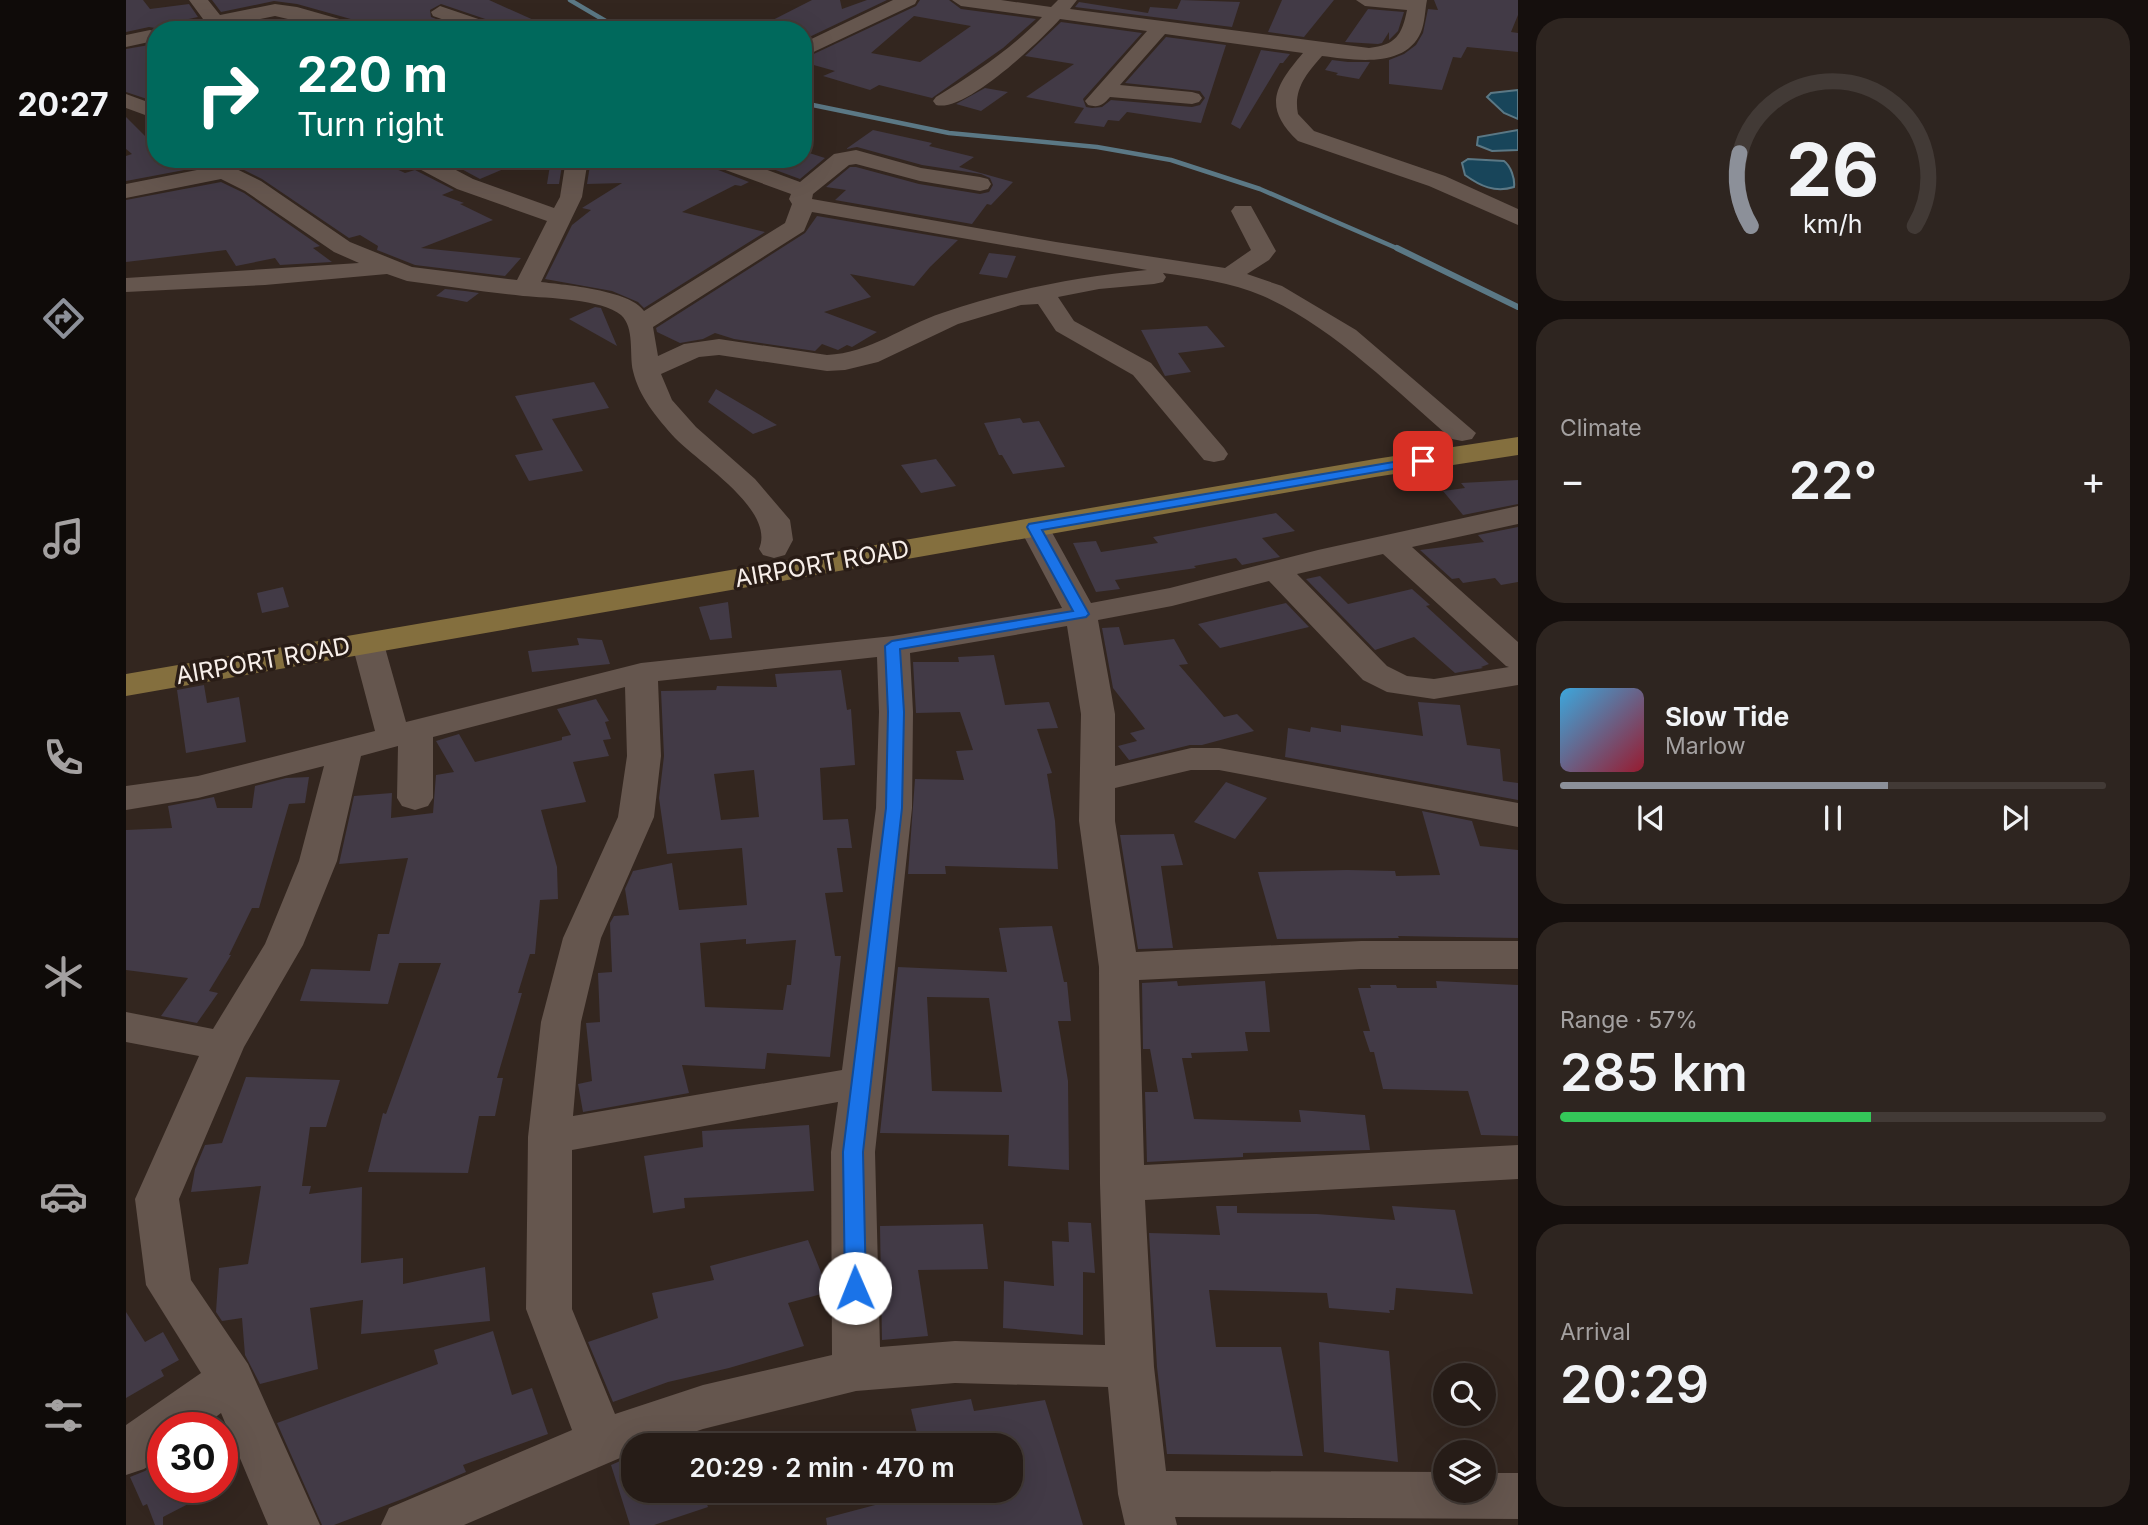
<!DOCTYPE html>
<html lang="en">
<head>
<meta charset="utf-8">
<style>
  body { margin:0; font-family:Inter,sans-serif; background:#2e2520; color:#f1f3f6; height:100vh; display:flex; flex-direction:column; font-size:26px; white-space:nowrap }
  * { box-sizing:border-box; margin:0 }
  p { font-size:23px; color:#a4a1a1 }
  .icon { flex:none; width:38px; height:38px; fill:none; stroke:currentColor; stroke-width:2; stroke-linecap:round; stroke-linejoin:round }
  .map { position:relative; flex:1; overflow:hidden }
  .drawer { display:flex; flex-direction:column; gap:18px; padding:18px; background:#150f0d; width:630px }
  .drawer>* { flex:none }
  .top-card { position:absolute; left:21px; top:21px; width:665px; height:147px; border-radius:28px; box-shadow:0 7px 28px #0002,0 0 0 2px #423a36; background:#00695c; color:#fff; overflow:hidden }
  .tools { position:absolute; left:1307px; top:1363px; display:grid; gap:14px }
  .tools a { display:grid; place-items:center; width:63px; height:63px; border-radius:50%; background:#261c17; box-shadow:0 7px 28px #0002,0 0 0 2px #423a36; font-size:35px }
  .speed { position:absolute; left:21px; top:1412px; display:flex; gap:14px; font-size:35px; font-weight:700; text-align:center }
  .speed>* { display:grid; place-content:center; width:91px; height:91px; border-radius:50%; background:#261c17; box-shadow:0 7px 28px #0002,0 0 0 2px #423a36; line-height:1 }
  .speed .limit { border:10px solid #d22; background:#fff; color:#111 }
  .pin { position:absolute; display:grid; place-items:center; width:60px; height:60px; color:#fff; margin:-30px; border-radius:14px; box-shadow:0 4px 10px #0006 }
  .me { position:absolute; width:77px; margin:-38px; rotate:359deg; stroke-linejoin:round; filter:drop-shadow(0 0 5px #0008) }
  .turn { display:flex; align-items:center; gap:24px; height:147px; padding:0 35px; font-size:32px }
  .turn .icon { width:91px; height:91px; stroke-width:2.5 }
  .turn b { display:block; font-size:49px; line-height:60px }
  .big { font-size:52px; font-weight:600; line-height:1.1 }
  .drawer .card { flex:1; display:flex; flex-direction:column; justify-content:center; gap:10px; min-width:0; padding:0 24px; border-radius:28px; background:#2e2520 }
  .drawer .dial { align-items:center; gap:0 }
  .dial svg { height:182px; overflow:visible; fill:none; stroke:#423a36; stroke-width:7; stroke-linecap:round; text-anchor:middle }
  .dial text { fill:#f1f3f6; stroke:none }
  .song { display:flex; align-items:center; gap:21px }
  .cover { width:84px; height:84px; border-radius:10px; background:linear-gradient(135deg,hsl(200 70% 55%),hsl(350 70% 35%)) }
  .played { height:7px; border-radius:4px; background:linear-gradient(90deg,#8c9099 60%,#423a36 60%) }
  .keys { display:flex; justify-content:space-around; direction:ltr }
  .heat { display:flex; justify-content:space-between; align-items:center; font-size:38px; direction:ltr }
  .charge { height:10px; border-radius:5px; background:linear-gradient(90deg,#34c759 57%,#423a36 0) }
  .trip { position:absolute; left:495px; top:1433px; width:402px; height:70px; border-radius:28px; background:#261c17; box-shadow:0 7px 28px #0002,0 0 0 2px #423a36; font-weight:600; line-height:70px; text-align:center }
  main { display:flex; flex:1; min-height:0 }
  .tabs { display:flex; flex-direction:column; width:126px; justify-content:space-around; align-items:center; background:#0f0b09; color:#a4a1a1 }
  .tabs .icon { width:49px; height:49px }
  .tabs .on { color:#8c9099 }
  .tabs b { font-size:32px; color:#f1f3f6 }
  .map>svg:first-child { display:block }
  .water { fill:#18455a; stroke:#5b7885; stroke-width:2 }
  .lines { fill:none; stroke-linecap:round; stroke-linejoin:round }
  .stream-far1 { stroke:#5b7885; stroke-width:4.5 }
  .stream { stroke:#5b7885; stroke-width:6 }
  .building { fill:#423a46; fill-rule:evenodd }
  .minor { fill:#65564e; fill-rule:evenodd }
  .major { fill:#846f3e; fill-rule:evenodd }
  .route { fill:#1a73e8; stroke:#114b97; stroke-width:2 }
  .labels { text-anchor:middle; stroke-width:7; stroke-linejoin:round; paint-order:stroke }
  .street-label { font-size:24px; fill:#f7eee9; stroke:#291c16 }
</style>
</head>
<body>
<main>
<nav class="tabs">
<b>20:27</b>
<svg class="icon on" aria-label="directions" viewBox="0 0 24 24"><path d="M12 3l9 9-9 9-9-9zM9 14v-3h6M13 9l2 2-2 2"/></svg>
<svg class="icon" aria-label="music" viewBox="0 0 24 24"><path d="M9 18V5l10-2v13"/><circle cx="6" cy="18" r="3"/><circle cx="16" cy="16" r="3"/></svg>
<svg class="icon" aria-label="phone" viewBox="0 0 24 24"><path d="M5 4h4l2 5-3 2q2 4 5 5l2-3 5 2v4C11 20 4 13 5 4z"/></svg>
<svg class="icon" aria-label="climate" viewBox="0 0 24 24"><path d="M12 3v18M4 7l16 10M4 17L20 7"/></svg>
<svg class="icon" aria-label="car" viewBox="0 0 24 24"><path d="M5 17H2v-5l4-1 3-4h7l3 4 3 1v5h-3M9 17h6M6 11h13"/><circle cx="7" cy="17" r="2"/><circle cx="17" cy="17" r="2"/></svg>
<svg class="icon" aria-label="filters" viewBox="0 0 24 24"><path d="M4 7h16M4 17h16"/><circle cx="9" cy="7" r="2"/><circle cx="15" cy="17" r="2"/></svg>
</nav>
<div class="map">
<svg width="1392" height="1525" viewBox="0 0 1392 1525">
  <rect width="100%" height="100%" fill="#33261f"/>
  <path class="water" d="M1392 90V119L1378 113 1361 97 1365 93Z
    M1392 130V150L1366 151 1351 145 1352 137Z
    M1342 159 1378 161C1385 166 1389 179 1388 187 1369 193 1354 186 1339 175L1336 163Z"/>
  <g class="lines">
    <path class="stream-far1" d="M444 0 495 30
      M677 103 823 133 971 147 1045 160 1134 189 1275 250"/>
    <path class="stream" d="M1271 248 1392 307"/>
  </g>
  <path class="building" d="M0 0H17L24 9 63 4 72 17 44 23 41 30 23 27 0 32Z
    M86 0H363L430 30H377L374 24 315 4 304 10 305 17 338 30H242L239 23 171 4 148 1 95 12Z
    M686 0H714L716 9 741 0H761L677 40V30H645L633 27Z
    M794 0H823L835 9 910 19 877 48 806 98 753 85 744 90 697 76 709 71 677 62V59L790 6ZM788 16 845 26 794 62 745 53Z
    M1055 0 1114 2 1106 27 949 7 953 2 1022 13 1024 7 1051 9Z
    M1156 0H1208L1178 37 1142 32Z
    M1308 0H1392V15L1385 32 1392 33V52L1341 47 1335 58 1327 57 1316 90 1263 84V60L1278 54 1290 45 1297 33 1302 9 1312 10Z
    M1242 9 1278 12 1272 31 1263 40V32L1256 43 1252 44 1219 42Z
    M149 19 196 30H94Z
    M935 22 1016 33 957 99 960 107 966 108 976 107 985 100 1066 107 1074 105 1079 98 1074 91 999 83 1040 37 1100 45 1075 123 1001 112 993 121 982 120 978 127 948 123 958 108 900 97 948 64 899 56Z
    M23 45 30 46V102L0 92V49Z
    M1135 50 1164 54 1157 63H1154L1114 129 1105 124Z
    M1206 60 1222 62H1244L1233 79 1210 75 1212 73 1199 70Z
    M859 88 882 92 855 111 830 104Z
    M0 117 30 147V159H58L69 168 0 181V156L6 154 0 149Z
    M747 130 806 143 803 146 848 157 833 167 887 182 865 205 861 204 846 224 709 200 720 190 700 187 724 167H730L793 184 854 194 863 192 867 185 864 178 855 174 796 165 731 147 720 149Z
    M677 151 699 158 674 179 620 159H677Z
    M96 159H236L240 162 249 159 279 173 289 170 328 190 316 195 338 203 334 204 367 220 295 248 395 258 379 276 289 265 251 250 252 246 234 235 223 238 136 179Z
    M317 159H401L354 179Z
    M425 159H437L433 184H421Z
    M465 159H578L582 166 623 182 615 186 609 185 556 212 639 232 518 308 512 302 486 291 419 279 446 225 465 210 456 208 496 183 461 184Z
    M95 182 118 193 194 246 187 248 206 262 154 265 149 258 110 266 100 250 0 262V200Z
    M691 216 832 240 804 267 788 286 724 274 745 297 698 312 751 332 726 347 721 345 712 350 696 344 689 351 608 339 589 333 577 339 554 343 531 332 530 328 679 233Z
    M863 253 890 256 881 278 853 274Z
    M319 289 339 291 353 293 341 302 310 296Z
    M469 307 475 308 491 346 443 319Z
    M1081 326 1099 347 1052 353 1065 372 1039 376 1015 330Z
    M468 382 483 408 426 419 457 471 403 481 389 455 417 450 389 396Z
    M590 389 651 425 627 434 582 402Z
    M894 418 897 423 913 421 939 467 887 474 876 455H873L858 423Z
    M810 459 830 486 795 493 775 465Z
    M1392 480V504L1337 515 1317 491 1339 488 1335 483Z
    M1150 513 1169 531 1136 538 1154 557 1116 565 1110 558 1068 566 1070 568 989 580 994 589 970 592 947 543 970 541 975 552 1032 543 1027 537Z
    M1392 527V582L1375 585 1369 578 1337 583 1333 578 1326 579 1294 550 1358 542 1352 535Z
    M1194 576 1222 604 1286 589 1304 605 1300 606 1363 664 1355 667 1357 668 1329 673 1288 637 1249 650 1180 579Z
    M157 587 163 607 136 613 131 593Z
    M602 602 606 638 584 640 573 607Z
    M1160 603 1183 627 1094 648 1072 624Z
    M993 627 998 645 1048 639 1062 664 1053 665 1098 717 1111 714 1128 731 1076 745H1064L1003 760 992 746 1011 741 1004 733 1019 729 987 688 976 628Z
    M451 638 476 640 484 664 406 672 402 651 453 645Z
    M868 655 879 705 923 702 932 728 911 729 926 773 921 774 929 821 932 869 819 866 820 874H782L789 779 838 780 830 751 847 750 834 712 790 713 787 662H833L832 657Z
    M715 670 721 710 725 709 729 765 694 768 697 820 722 819 726 848H711L717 892 699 893 709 956H715L704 1057 641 1053 639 1069 556 1065 563 1093 457 1112 452 1084 466 1081 460 1023 474 1022 472 973 486 972 484 923 488 916 503 915 499 889 507 871 546 863 553 910 621 905 616 848 541 854 533 798 538 756 535 691 590 690 591 686 651 687 649 674ZM628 770 633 817 595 820 588 774ZM620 939V944L670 940 665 985H661L657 1010 579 1007 574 943Z
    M78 685 81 703 113 697 120 742 60 753 51 690Z
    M470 699 483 721 479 722 485 739 477 740 483 756 447 762 460 802 415 810 431 867 432 899 414 900 409 954H404L392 993H396L371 1078H377L369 1116H353L342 1173 242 1172 257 1113 260 1114 315 963H273L262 1004 174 1001 185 969 244 971 252 934H263L282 858 213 864 228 796 266 793 265 818 307 813 310 775 328 772 310 741 333 734 349 762 436 740V737L445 735 431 709Z
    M1292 702 1334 705 1341 745 1374 749 1377 781 1392 783V800L1159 757 1162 728 1184 732 1185 727 1215 732V725L1297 736Z
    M183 777 179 803 163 804 133 908H126L103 955H105L83 991 92 993 71 1023 35 1016 62 978 0 970V830L46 828 42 806 88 797 91 808H126L129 786 160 778Z
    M1100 782 1141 798 1109 839 1068 822Z
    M1296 811 1346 821 1354 846 1392 850V938L1272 936 1273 938 1151 939 1132 872 1221 870 1269 871 1270 876 1314 875Z
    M1048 834 1057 865 1035 866 1047 948 1012 949 994 835Z
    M926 926 938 982H941L945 1021H932L942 1081 943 1170 882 1166 883 1135 754 1133 772 967 881 972 873 928ZM801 997 863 998 876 1092 806 1091Z
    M1051 981 1052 986 1139 981 1144 1032H1119L1122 1051 1065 1053 1066 1058H1056L1068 1119 1175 1122 1173 1110 1239 1115 1244 1150 1117 1153V1157L1021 1162 1019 1092H1032L1024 1049H1017L1016 983Z
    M1310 981 1392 985V1136L1355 1135 1342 1091 1257 1089 1248 1052H1244L1237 1031H1244L1232 988H1245L1244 985H1270L1271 988H1311Z
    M120 1077 214 1080 200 1127H184L176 1186H185L183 1194 236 1187 235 1263 277 1258V1284L359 1267 364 1321 235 1334 237 1300 184 1308 192 1369 134 1384 119 1355 116 1318 96 1321 90 1312 93 1268 122 1264 135 1186 65 1192 69 1169 79 1145 96 1143Z
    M683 1125 688 1191 558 1198 559 1208 527 1213 518 1156 577 1147 576 1131Z
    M1090 1206H1111V1213L1191 1214 1269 1220 1266 1206 1329 1210 1347 1294 1270 1288 1268 1310H1263L1264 1313 1203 1308 1201 1293 1083 1290 1090 1347H1155L1177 1456 1041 1454 1031 1367 1023 1233 1094 1235Z
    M942 1222 965 1223 969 1273 957 1272V1335L877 1328 878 1281 928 1286 926 1241 943 1242Z
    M857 1224 862 1269 792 1270 802 1336 756 1340 754 1226Z
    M682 1240 703 1292 662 1303 678 1346 603 1368 542 1382 487 1402 462 1342 532 1318 526 1293 588 1280 584 1266Z
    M0 1312 19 1342 37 1332 53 1360 35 1370 38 1376 0 1398Z
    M367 1331 386 1395 406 1388 422 1434 337 1465 340 1472 279 1498 208 1525H196L151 1423 312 1364 308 1350Z
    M1193 1342 1263 1351 1272 1462 1198 1452Z
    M845 1399 848 1411 919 1400 957 1525H701L700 1518 802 1491H886V1446H794L785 1409Z
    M508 1455V1491H576L582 1507 528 1525H504L485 1465Z
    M30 1463 37 1477V1488H93L37 1517V1525H29L21 1504 17 1506 4 1477 19 1471Z"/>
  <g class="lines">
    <path class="minor" d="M63 0H82L94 15 149 4 171 7 238 26 240 30H209L149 16 79 30H43L45 26 77 19Z
      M767 0H791L789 4 677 57V43Z
      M826 0H875L925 7 932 0H951L944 9 1243 48C1270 45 1276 35 1281 10L1239 6 1230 0H1301C1299 10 1299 22 1295 32 1279 69 1228 60 1196 56 1181 73 1167 89 1172 114L1188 131 1319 176 1392 209V225L1303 186 1172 141C1136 107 1149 86 1177 53L1039 34 994 85 1066 92 1073 94 1076 98 1073 102 1066 104 984 97C977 105 973 108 962 105L959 101 1021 31 934 19C914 41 839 113 810 105L807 101 810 97C849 73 884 50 916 17L835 6Z
      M314 6 373 26 375 30H347L307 16 305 12Z
      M24 30 30 32V44L23 42 0 47V35Z
      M0 94 30 105V119L0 108Z
      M730 150 795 168 854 177 862 179 865 184 862 189 854 191 794 181 730 164 723 165 687 194 686 199 930 242 1099 268 1125 250 1105 211 1109 206H1125L1150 251 1143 260 1121 274 1156 286 1230 330 1350 433 1346 439 1336 441 1326 439C1269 390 1207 327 1137 296 1105 282 1071 278 1037 273L1040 277 1037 282 1028 284 973 289 932 297 948 321 1025 363 1098 448 1102 454 1098 460 1088 462 1078 460 1007 375 930 331 912 304 895 305 832 324 752 362 719 370 701 371 593 355 573 357 535 374 546 400 570 427 629 479 664 520 667 540 659 555 648 558 637 555 633 549C650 510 573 463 549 438 531 418 513 397 507 371 503 354 509 328 495 315 476 299 421 298 397 296 358 292 320 286 281 281L261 274 139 285 0 292V278L233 263 208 252 119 191 95 179 0 198V184L76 169 61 159H90L135 181 224 242 286 267 391 280 421 221 331 189 284 164 281 159H309L347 179 428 208 434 197 440 159H462L456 197 415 282C439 285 504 290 518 311L659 223 666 204 663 199 665 194 583 164 580 159H612L674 182 708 154ZM686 212 1021 270C950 277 883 290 816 313 777 326 744 353 701 355L593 339 558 344 532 356 527 327 678 231Z
      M1392 506V524L1286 547 1392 642V685L1308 699 1261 692 1237 680 1143 581 1046 606 972 620 989 714V766L1065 748H1093L1392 803V827L1093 770H1065L989 788V821L1010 952 1235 941H1392V969H1235L1013 980 1018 1165 1392 1145V1179L1019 1200 1028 1367 1040 1471 1320 1472V1491H1358V1473H1392V1519L1049 1517 1051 1525H999L992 1494 982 1387 829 1383 730 1391 577 1429 527 1446H508V1452L338 1525H255L263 1508 446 1430 400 1309 402 1137 415 1022 437 938 492 817 501 756 499 687 307 737V798L302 806 289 810 276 806 271 798 272 746 235 756 211 861 177 945 118 1047 53 1199 65 1280 122 1364 194 1525H142L95 1413 75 1428H37V1455L18 1469 0 1475V1425L75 1373 20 1285 9 1199 73 1056 0 1042V1012L87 1029 139 944 173 861 198 766 72 798 0 810V786L72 776 249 731 226 644 231 637 242 634 253 637 258 644 280 722 515 663 767 636 936 608 893 527 897 521 908 518 919 521 923 527 965 603 1044 588 1192 550ZM1257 554 1380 666 1383 667 1308 679 1281 676 1261 666 1171 574ZM941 626 955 714 953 821 973 967 974 1184 979 1345 829 1341 754 1347 749 1152 786 808 787 712 784 653ZM751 657 753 712 750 808 716 1070 447 1116 455 1022 475 938 528 817 535 756 532 681ZM712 1102 705 1152 706 1355 577 1385 489 1414 446 1309V1150Z"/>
    <path class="major" d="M1392 437V455L1249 477 0 696V674L1249 459Z"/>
  </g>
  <path class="route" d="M1297 457 1302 458V463L916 530 963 614 960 617 774 649 778 712 776 808 737 1152 740 1288 737 1295 729 1297 722 1295 719 1288 717 1152 760 808 762 712 759 646 766 641 947 611 901 527 903 524Z"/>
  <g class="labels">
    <g class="street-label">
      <text transform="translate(696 564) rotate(-10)" y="8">AIRPORT ROAD</text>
      <text transform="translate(137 661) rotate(-10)" y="8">AIRPORT ROAD</text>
    </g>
  </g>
</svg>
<div class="tools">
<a><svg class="icon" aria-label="search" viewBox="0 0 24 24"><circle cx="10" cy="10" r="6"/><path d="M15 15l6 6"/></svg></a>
<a><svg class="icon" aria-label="layers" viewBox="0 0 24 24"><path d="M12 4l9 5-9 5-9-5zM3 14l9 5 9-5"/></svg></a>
</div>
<div class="speed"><div class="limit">30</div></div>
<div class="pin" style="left:1297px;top:461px;background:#d93025"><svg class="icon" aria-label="arrive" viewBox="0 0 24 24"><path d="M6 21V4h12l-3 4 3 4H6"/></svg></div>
<svg class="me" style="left:729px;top:1288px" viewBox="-20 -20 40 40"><circle r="19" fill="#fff"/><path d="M0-13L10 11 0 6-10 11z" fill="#1a73e8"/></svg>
<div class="trip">20:29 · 2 min · 470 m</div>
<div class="top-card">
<div class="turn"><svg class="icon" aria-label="right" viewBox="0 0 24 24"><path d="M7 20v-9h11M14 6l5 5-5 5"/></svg><div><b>220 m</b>Turn right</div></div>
</div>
</div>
<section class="drawer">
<div class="card dial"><svg viewBox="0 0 100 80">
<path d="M14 69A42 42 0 1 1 86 69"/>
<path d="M14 69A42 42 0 0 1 9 37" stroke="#8c9099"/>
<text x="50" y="56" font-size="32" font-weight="700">26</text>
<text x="50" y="72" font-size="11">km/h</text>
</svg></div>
<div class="card"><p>Climate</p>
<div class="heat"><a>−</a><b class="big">22°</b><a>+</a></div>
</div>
<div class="card">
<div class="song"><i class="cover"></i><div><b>Slow Tide</b><p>Marlow</p></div></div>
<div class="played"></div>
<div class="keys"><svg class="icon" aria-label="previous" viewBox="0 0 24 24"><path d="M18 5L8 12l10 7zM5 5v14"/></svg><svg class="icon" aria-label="pause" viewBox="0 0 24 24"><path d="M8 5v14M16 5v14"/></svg><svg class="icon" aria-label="next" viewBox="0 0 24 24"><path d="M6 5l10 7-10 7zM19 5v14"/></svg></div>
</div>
<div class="card"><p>Range · 57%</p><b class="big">285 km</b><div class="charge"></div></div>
<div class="card"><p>Arrival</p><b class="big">20:29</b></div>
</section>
</main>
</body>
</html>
